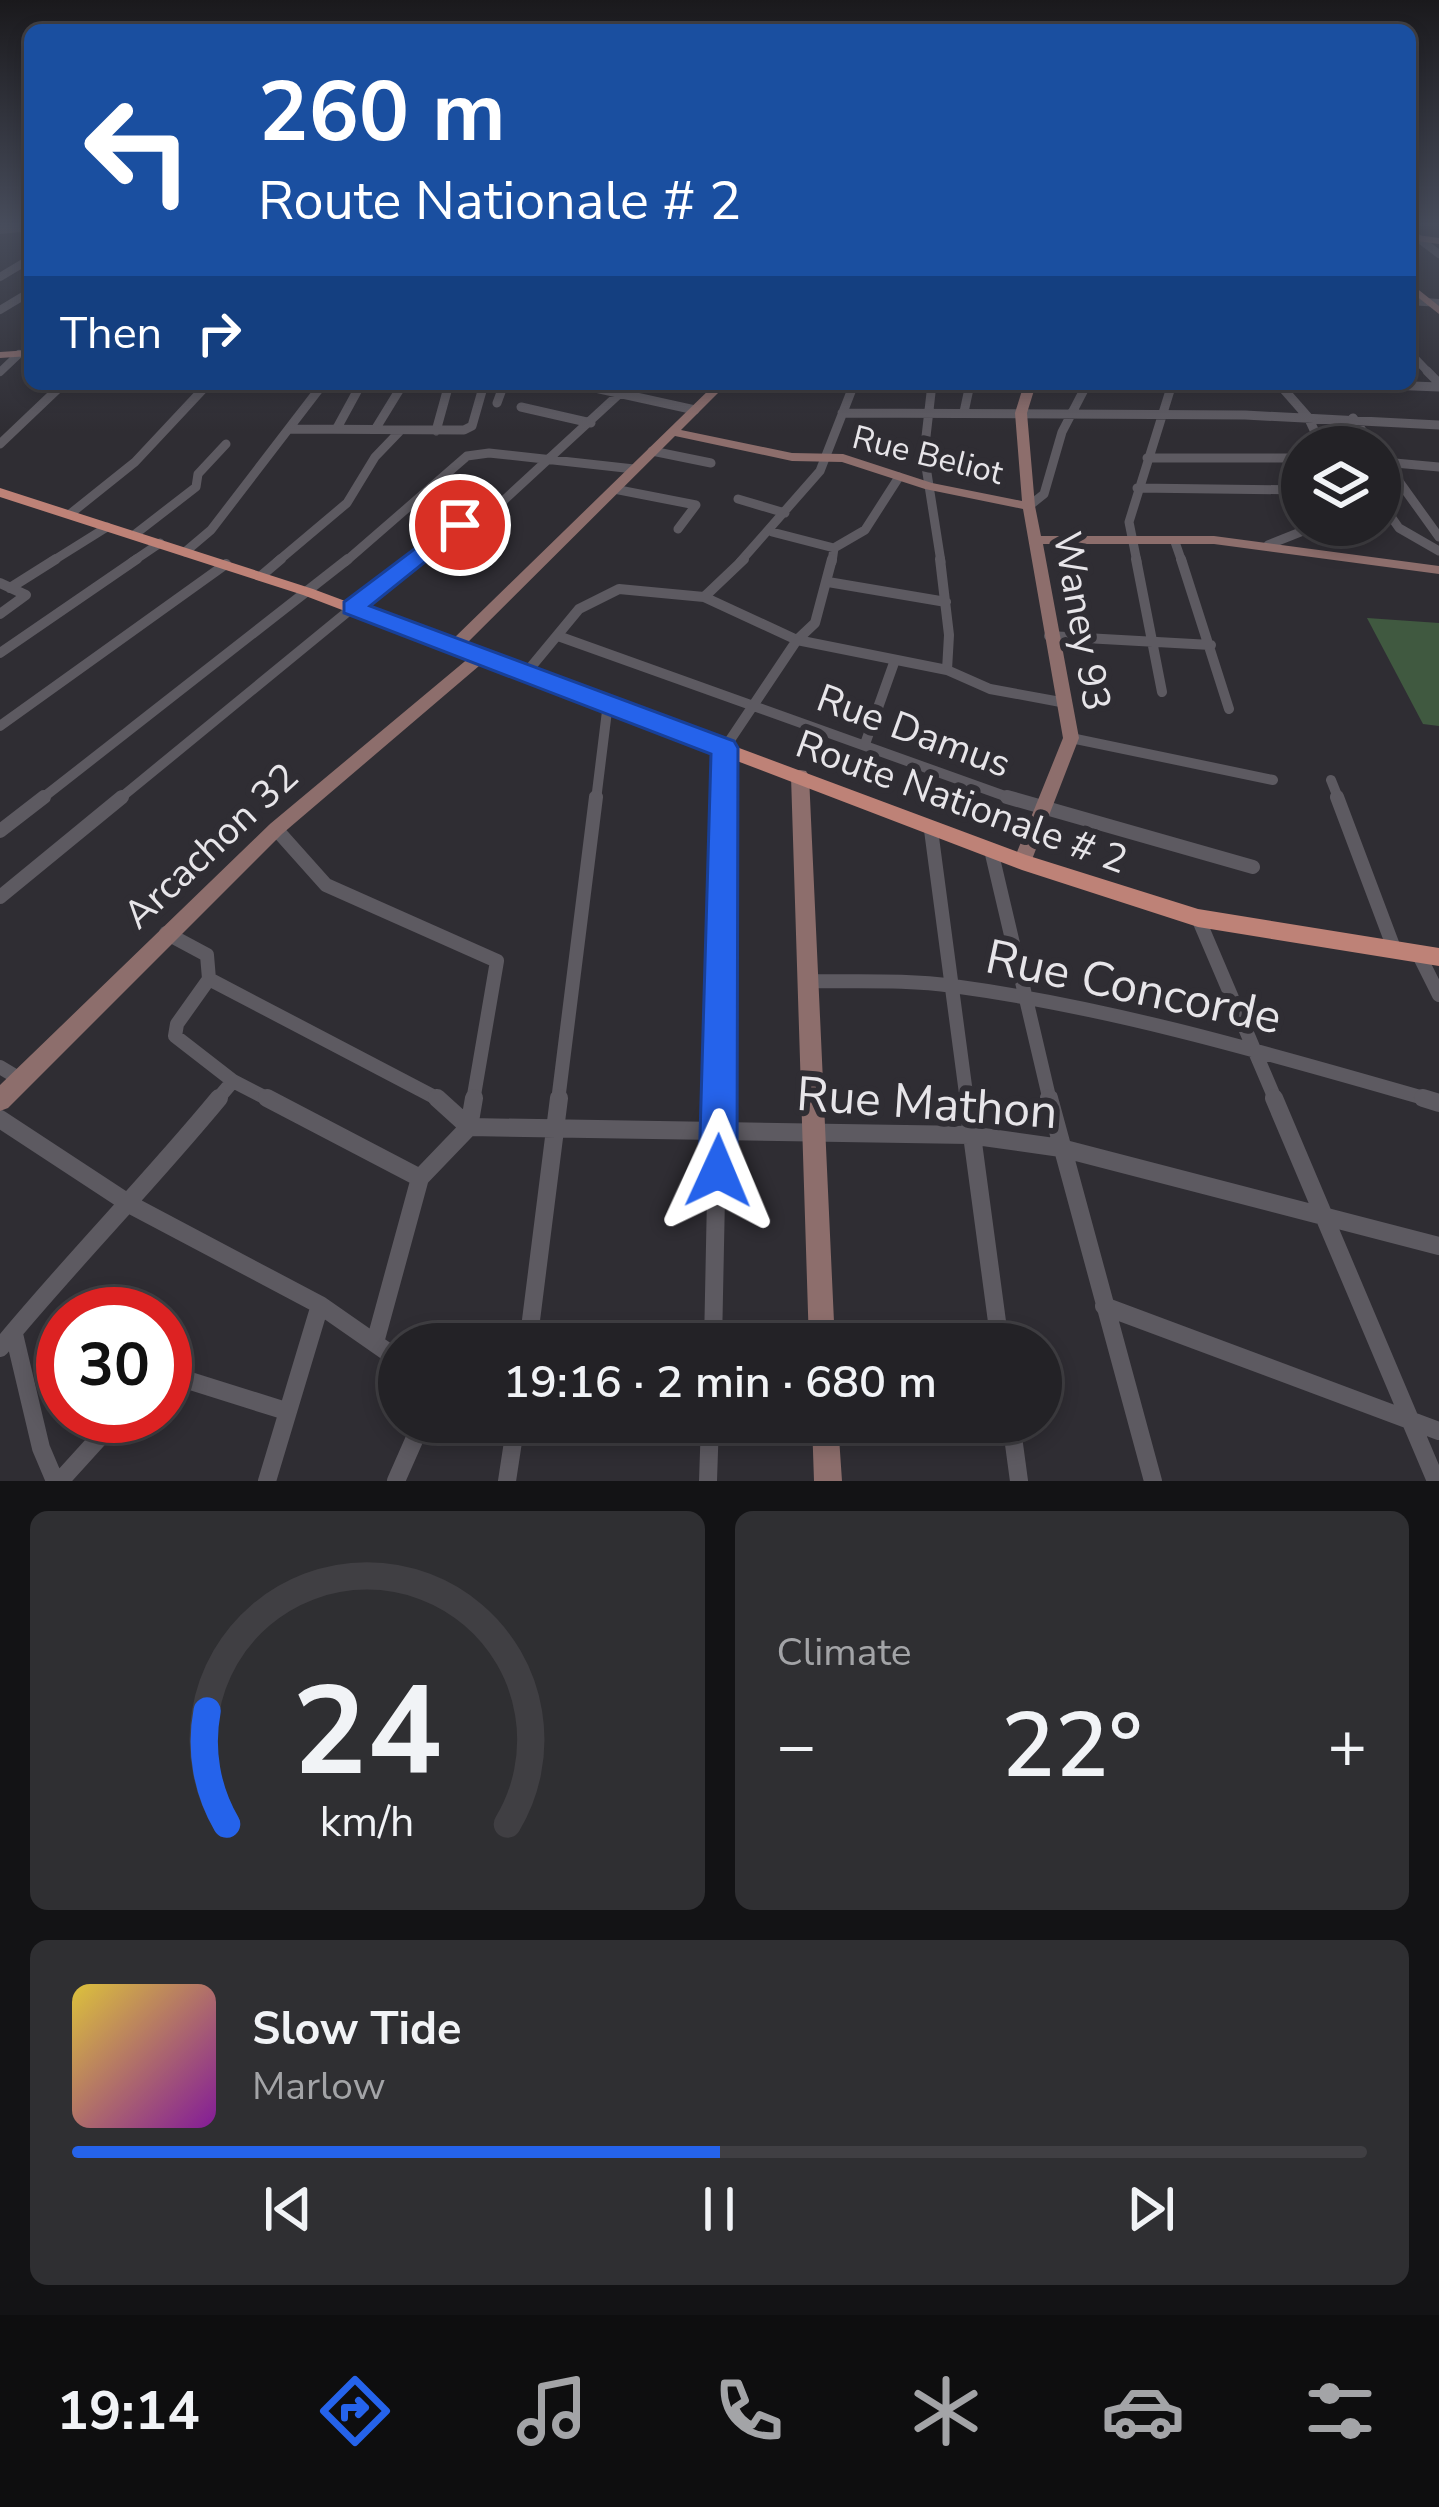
<!DOCTYPE html>
<html lang="en">
<head>
<meta charset="utf-8">
<style>
  body { margin:0; font-family:"Nunito Sans",sans-serif; background:#2f2f32; color:#f1f3f6; height:100vh; display:flex; flex-direction:column; font-size:45px; white-space:nowrap }
  * { box-sizing:border-box; margin:0 }
  p { font-size:39px; color:#a3a4a7 }
  .icon { flex:none; width:66px; height:66px; fill:none; stroke:currentColor; stroke-width:2; stroke-linecap:round; stroke-linejoin:round }
  .map { position:relative; height:1481px; overflow:hidden }
  .details { display:flex; flex-direction:column; gap:30px; padding:30px; background:#131315; flex:1 }
  .details>* { flex:none }
  .banner { position:absolute; left:24px; top:24px; width:1392px; height:366px; border-radius:18px; box-shadow:0 6px 18px #0003,0 0 0 3px #403f43; background:#1a4fa0; color:#fff; overflow:hidden }
  .tools { position:absolute; left:1281px; top:426px; display:grid; gap:24px }
  .tools a { display:grid; place-items:center; width:120px; height:120px; border-radius:50%; background:#232226; box-shadow:0 6px 18px #0003,0 0 0 3px #403f43; font-size:60px }
  .speed { position:absolute; left:36px; top:1287px; display:flex; gap:24px; font-size:60px; font-weight:700; text-align:center }
  .speed>* { display:grid; place-content:center; width:156px; height:156px; border-radius:50%; background:#232226; box-shadow:0 6px 18px #0003,0 0 0 3px #403f43; line-height:1 }
  .speed .limit { border:18px solid #d22; background:#fff; color:#111 }
  .pin { position:absolute; display:grid; place-items:center; width:102px; height:102px; color:#fff; margin:-51px; border:6px solid #fff; border-radius:50%; box-shadow:0 3px 12px #0007 }
  .me { position:absolute; width:132px; margin:-66px; rotate:1deg; stroke-linejoin:round; filter:drop-shadow(0 0 9px #0008) }
  .turn { display:flex; align-items:center; gap:42px; height:252px; padding:0 36px; font-size:54px }
  .turn .icon { width:156px; height:156px; stroke-width:2.5 }
  .turn b { display:block; font-size:84px; line-height:102px }
  .then { display:flex; align-items:center; height:114px; padding:0 36px; background:#0003; gap:24px; font-size:45px }
  .big { font-size:90px; font-weight:600; line-height:1.1 }
  .details .card { flex:1; display:flex; flex-direction:column; justify-content:center; gap:18px; min-width:0; padding:0 42px; border-radius:18px; background:#2f2f32 }
  .details .dial { align-items:center; gap:0 }
  .dial svg { height:312px; overflow:visible; fill:none; stroke:#403f43; stroke-width:7; stroke-linecap:round; text-anchor:middle }
  .dial text { fill:#f1f3f6; stroke:none }
  .song { display:flex; align-items:center; gap:36px }
  .cover { width:144px; height:144px; border-radius:18px; background:linear-gradient(135deg,hsl(50 70% 55%),hsl(290 70% 35%)) }
  .played { height:12px; border-radius:6px; background:linear-gradient(90deg,#2563eb 50%,#403f43 50%) }
  .keys { display:flex; justify-content:space-around; direction:ltr }
  .heat { display:flex; justify-content:space-between; align-items:center; font-size:66px; direction:ltr }
  .details .tiles { flex:1; display:grid; gap:30px; grid-template-columns:1fr 1fr }
  .card:last-child { grid-column:span 2 }
  .trip { position:absolute; left:378px; top:1323px; width:684px; height:120px; border-radius:60px; background:#232226; box-shadow:0 6px 18px #0003,0 0 0 3px #403f43; font-weight:600; line-height:120px; text-align:center }
  .tabs { display:flex; height:192px; justify-content:space-around; align-items:center; background:#0e0e0f; color:#a3a4a7 }
  .tabs .icon { width:84px; height:84px }
  .tabs .active { color:#2563eb }
  .tabs b { font-size:54px; color:#f1f3f6 }
  .map>svg:first-child { display:block }
  .green { fill:#405940 }
  .lines { fill:none; stroke-linecap:round; stroke-linejoin:round }
  .street-far4 { stroke:#5d5a61; stroke-width:8 }
  .street-far3 { stroke:#5d5a61; stroke-width:9 }
  .street-far2 { stroke:#5d5a61; stroke-width:10 }
  .street-far1 { stroke:#5d5a61; stroke-width:14 }
  .street { stroke:#5d5a61; stroke-width:18 }
  .secondary { fill:#8d6e6c; fill-rule:evenodd }
  .primary { fill:#be8277; fill-rule:evenodd }
  .route { fill:#2563eb; stroke:#184099; stroke-width:3 }
  .labels { text-anchor:middle; stroke-width:12; stroke-linejoin:round; paint-order:stroke }
  .far-street-label { font-size:33px; fill:#e7e5e9; stroke:#2f2d33 }
  .street-label { font-size:39px; fill:#e7e5e9; stroke:#2f2d33 }
  .near-street-label { font-size:48px; fill:#e7e5e9; stroke:#2f2d33 }
</style>
</head>
<body>
<div class="map">
<svg width="1439" height="1481" viewBox="0 0 1439 1481">
  <rect width="100%" height="100%" fill="#2f2d33"/>
  <path class="green" d="M1367 618 1439 623V726L1423 724Z"/>
  <g class="lines">
    <path class="street-far4" d="M0 230 30 227
      M1418 238 1439 254
      M0 277 30 259
      M1410 301 1439 303
      M0 310 30 292
      M1410 353 1430 374
      M0 372 19 354"/>
    <path class="street-far3" d="M1427 371 1439 383
      M577 384 695 410
      M932 384 924 454 941 562
      M1279 384 1308 417 1322 447
      M1363 384 1439 387
      M63 385H119
      M497 403 504 384
      M521 407 591 423
      M964 412 970 384
      M842 413 1245 415 1439 425
      M1353 418 1374 447
      M337 428 361 384
      M376 428 403 384
      M289 429 464 430 472 426 484 384
      M436 431 449 384
      M0 444 63 384
      M652 451 711 463
      M1380 455 1439 537
      M1147 458H1302
      M1384 462 1439 467
      M1137 488 1302 490
      M1380 488 1403 487
      M614 489 696 505 678 529
      M738 499 785 513
      M1380 501 1399 528 1439 551
      M1029 506 1044 494 1062 432 1087 384
      M70 514 135 462 208 384
      M772 532 834 548
      M134 535 196 487 198 474 226 444
      M1175 542 1182 562
      M1268 545 1318 525
      M185 552 211 530 323 384
      M51 562 107 527
      M132 562 160 543
      M277 562 347 503 375 457 401 430
      M345 562 467 456 489 453 634 469
      M408 562 445 532 489 514 630 384
      M740 562 820 471 854 384
      M832 562 834 548 865 530 899 477
      M1137 562 1129 522 1172 384"/>
    <path class="street-far2" d="M940 559 949 635 947 670
      M1136 559 1162 692
      M1181 559 1229 709
      M261 576 281 559
      M828 582 946 602
      M0 583 26 595 0 614
      M10 588 56 559
      M704 597 744 559
      M558 636 1016 800
      M1049 636 1211 645
      M0 653 137 559
      M526 673 579 609 619 589 704 597 797 640 947 670 990 689 1066 703
      M0 726 226 564
      M1071 738 1273 780
      M865 744 895 660
      M1331 780 1339 800
      M40 800 348 559
      M118 800 412 559
      M596 800 608 703
      M723 800 724 749 797 640 815 623 832 559"/>
    <path class="street-far1" d="M1007 797 1253 867
      M1337 797 1395 951
      M276 829 326 885 497 961 473 1101
      M931 830 967 1101
      M0 831 44 797
      M991 850 1050 1101
      M0 897 122 797
      M1198 918 1276 1101
      M166 933 207 955 209 979 442 1101
      M1419 955 1439 995
      M209 979 177 1024 175 1036 233 1081 216 1101
      M807 981C855 982 906 979 953 986 1116 1008 1276 1056 1434 1101
      M0 1067 20 1079
      M233 1081 272 1101
      M558 1101 596 797
      M717 1101 723 797"/>
    <path class="street" d="M267 1098 420 1178
      M437 1098 469 1127
      M967 1098 1000 1344
      M1049 1098 1153 1481
      M1274 1098 1436 1481
      M1423 1098 1439 1103
      M0 1119 131 1205 320 1305 399 1360
      M469 1127 474 1098
      M469 1127 969 1135 1061 1148 1439 1246
      M1104 1306 1439 1431
      M14 1334 41 1448 55 1481
      M376 1339 420 1178 469 1127
      M528 1344 559 1098
      M713 1344 718 1098
      M0 1348C71 1262 148 1184 219 1098
      M165 1373 286 1411
      M1011 1422 1019 1481
      M60 1481 119 1416
      M267 1481 320 1305
      M396 1481 422 1422
      M507 1481 516 1422
      M708 1481 710 1422"/>
    <path class="secondary" d="M1410 234 1439 238V244L1410 240Z
      M1410 283 1439 306V314L1410 291Z
      M30 350V356L0 358V352Z
      M715 384H727L681 430 792 453 843 454 932 483 1022 501 1015 413 1024 384H1036L1027 413 1035 506 1041 536H1214L1439 566V574L1214 544H1043L1079 738 1031 862 1028 867 1022 869 1016 867 1013 862 1063 738 1023 509 925 489 842 462 792 461 675 436 461 649H451L448 645 451 641Z
      M481 651 489 656 486 660 282 834 8 1108 0 1111V1085L270 824 476 652Z
      M800 770 806 771 809 776 835 1344H809L791 776 794 771Z
      M812 1422H838L842 1481H814Z"/>
    <path class="primary" d="M0 488 313 589 1026 855 1198 909 1439 948V966L1198 927 1022 870 303 595 0 497Z"/>
  </g>
  <linearGradient id="sky" x2="0" y2="1"><stop stop-color="#1a191c"/><stop offset="0.52" stop-color="#474c5b"/><stop offset="1" stop-color="#474c5b" stop-opacity="0"/></linearGradient>
  <rect width="1439" height="431" fill="url(#sky)"/>
  <path class="route" d="M453 520 471 525 370 606 734 741 738 748 737 1171 731 1184 718 1190 704 1184 699 1171 711 754 344 613V602Z"/>
  <g class="labels">
    <g class="far-street-label">
      <text transform="translate(928 454) rotate(14)" y="12">Rue Beliot</text>
    </g>
    <g class="street-label">
      <text transform="translate(1083 621) rotate(80)" y="14">Waney 93</text>
      <text transform="translate(914 730) rotate(20)" y="14">Rue Damus</text>
      <text transform="translate(962 801) rotate(20)" y="14">Route Nationale # 2</text>
      <text transform="translate(210 845) rotate(-43)" y="14">Arcachon 32</text>
    </g>
    <g class="near-street-label">
      <text transform="translate(1134 986) rotate(12)" y="17">Rue Concorde</text>
      <text transform="translate(927 1102) rotate(4)" y="17">Rue Mathon</text>
    </g>
  </g>
</svg>
<div class="tools">
<a><svg class="icon" aria-label="layers" viewBox="0 0 24 24"><path d="M12 4l9 5-9 5-9-5zM3 14l9 5 9-5"/></svg></a>
</div>
<div class="speed"><div class="limit">30</div></div>
<div class="pin" style="left:460px;top:525px;background:#d93025"><svg class="icon" aria-label="arrive" viewBox="0 0 24 24"><path d="M6 21V4h12l-3 4 3 4H6"/></svg></div>
<svg class="me" style="left:718px;top:1171px" viewBox="-20 -20 40 40"><path d="M0-17L14 15 0 8-14 15z" fill="#2563eb" stroke="#fff" stroke-width="4"/></svg>
<div class="trip">19:16 · 2 min · 680 m</div>
<div class="banner">
<div class="turn"><svg class="icon" aria-label="left" viewBox="0 0 24 24"><path d="M17 20v-9H6M10 6l-5 5 5 5"/></svg><div><b>260 m</b>Route Nationale # 2</div></div>
<div class="then">Then<svg class="icon" aria-label="right" viewBox="0 0 24 24"><path d="M7 20v-9h11M14 6l5 5-5 5"/></svg></div>
</div>
</div>
<section class="details">
<div class="tiles">
<div class="card dial"><svg viewBox="0 0 100 80">
<path d="M14 69A42 42 0 1 1 86 69"/>
<path d="M14 69A42 42 0 0 1 9 40" stroke="#2563eb"/>
<text x="50" y="56" font-size="32" font-weight="700">24</text>
<text x="50" y="72" font-size="11">km/h</text>
</svg></div>
<div class="card"><p>Climate</p>
<div class="heat"><a>−</a><b class="big">22°</b><a>+</a></div>
</div>
<div class="card">
<div class="song"><i class="cover"></i><div><b>Slow Tide</b><p>Marlow</p></div></div>
<div class="played"></div>
<div class="keys"><svg class="icon" aria-label="previous" viewBox="0 0 24 24"><path d="M18 5L8 12l10 7zM5 5v14"/></svg><svg class="icon" aria-label="pause" viewBox="0 0 24 24"><path d="M8 5v14M16 5v14"/></svg><svg class="icon" aria-label="next" viewBox="0 0 24 24"><path d="M6 5l10 7-10 7zM19 5v14"/></svg></div>
</div>
</div>
</section>
<nav class="tabs">
<b>19:14</b>
<svg class="icon active" aria-label="directions" viewBox="0 0 24 24"><path d="M12 3l9 9-9 9-9-9zM9 14v-3h6M13 9l2 2-2 2"/></svg>
<svg class="icon" aria-label="music" viewBox="0 0 24 24"><path d="M9 18V5l10-2v13"/><circle cx="6" cy="18" r="3"/><circle cx="16" cy="16" r="3"/></svg>
<svg class="icon" aria-label="phone" viewBox="0 0 24 24"><path d="M5 4h4l2 5-3 2q2 4 5 5l2-3 5 2v4C11 20 4 13 5 4z"/></svg>
<svg class="icon" aria-label="climate" viewBox="0 0 24 24"><path d="M12 3v18M4 7l16 10M4 17L20 7"/></svg>
<svg class="icon" aria-label="car" viewBox="0 0 24 24"><path d="M5 17H2v-5l4-1 3-4h7l3 4 3 1v5h-3M9 17h6M6 11h13"/><circle cx="7" cy="17" r="2"/><circle cx="17" cy="17" r="2"/></svg>
<svg class="icon" aria-label="filters" viewBox="0 0 24 24"><path d="M4 7h16M4 17h16"/><circle cx="9" cy="7" r="2"/><circle cx="15" cy="17" r="2"/></svg>
</nav>
</body>
</html>
